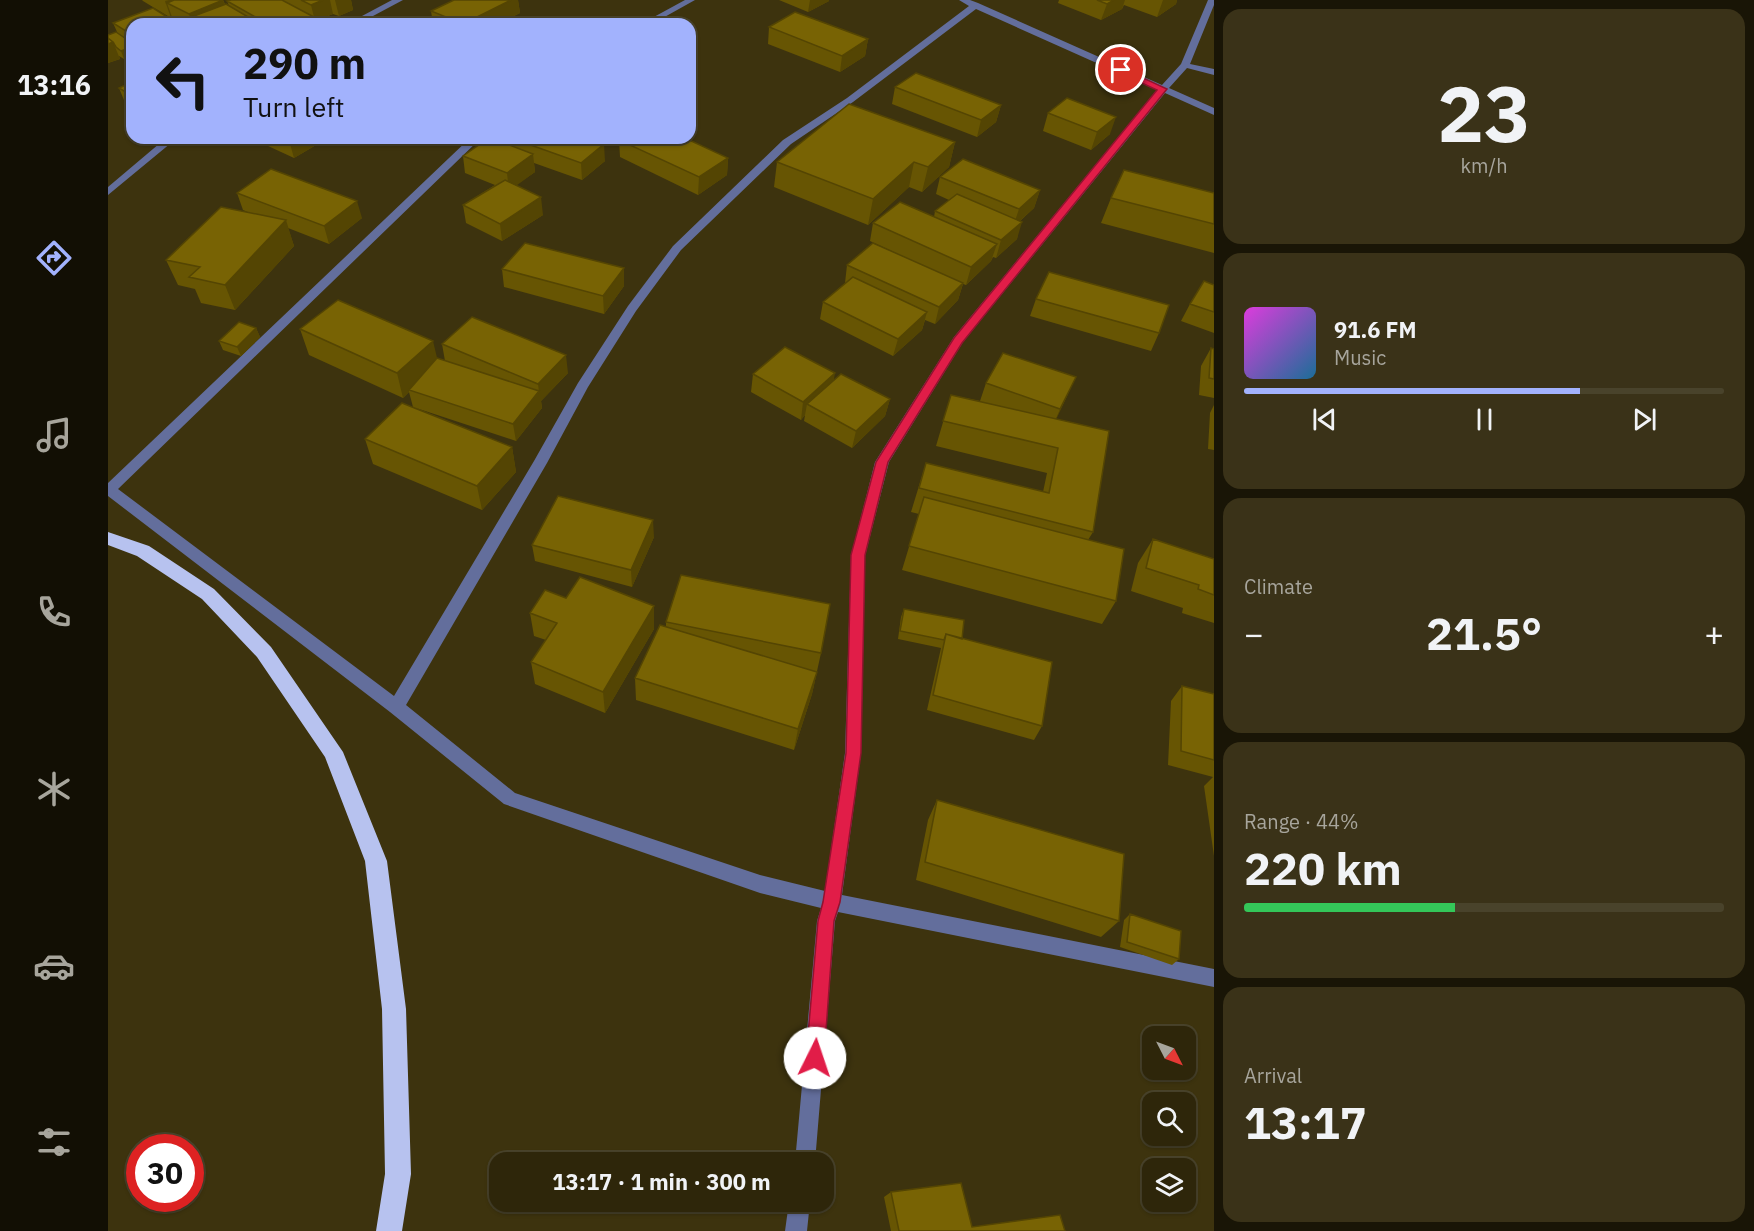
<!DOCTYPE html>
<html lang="en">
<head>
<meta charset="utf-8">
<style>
  body { margin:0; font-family:"IBM Plex Sans",sans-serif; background:#3a3218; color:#f1f3f6; height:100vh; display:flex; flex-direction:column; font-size:22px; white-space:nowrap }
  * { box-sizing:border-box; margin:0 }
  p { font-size:20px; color:#a7a59c }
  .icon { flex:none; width:33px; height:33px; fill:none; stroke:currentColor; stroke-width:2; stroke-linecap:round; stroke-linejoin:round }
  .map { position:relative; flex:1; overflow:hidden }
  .side { display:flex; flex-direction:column; gap:9px; padding:9px; background:#191506; width:540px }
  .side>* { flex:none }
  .hud { position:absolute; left:18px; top:18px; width:570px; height:126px; border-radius:18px; box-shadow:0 2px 4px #0004,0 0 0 2px #49432b; background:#a2b2fd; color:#111; overflow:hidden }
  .needle { width:39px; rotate:132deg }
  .fabs { position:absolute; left:1034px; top:1026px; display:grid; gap:12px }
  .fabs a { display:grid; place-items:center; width:54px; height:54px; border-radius:12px; background:#2e260a; box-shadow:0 2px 4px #0004,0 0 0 2px #49432b; font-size:30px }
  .speed { position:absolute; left:18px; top:1134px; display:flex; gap:12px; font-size:30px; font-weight:700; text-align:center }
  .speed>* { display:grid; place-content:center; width:78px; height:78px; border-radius:50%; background:#2e260a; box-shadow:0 2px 4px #0004,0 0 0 2px #49432b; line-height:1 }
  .speed .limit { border:9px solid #d22; background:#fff; color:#111 }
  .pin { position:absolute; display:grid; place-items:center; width:51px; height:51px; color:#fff; margin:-26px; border:3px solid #fff; border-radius:50%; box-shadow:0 2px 6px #0007 }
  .me { position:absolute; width:66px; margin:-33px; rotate:4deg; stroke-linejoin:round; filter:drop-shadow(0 0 4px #0008) }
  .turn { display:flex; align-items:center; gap:21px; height:126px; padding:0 18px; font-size:27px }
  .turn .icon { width:78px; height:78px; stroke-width:2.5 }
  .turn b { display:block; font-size:42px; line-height:51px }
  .big { font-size:45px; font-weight:800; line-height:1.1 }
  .side .card { flex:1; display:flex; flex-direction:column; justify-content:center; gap:9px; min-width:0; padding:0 21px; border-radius:18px; background:#3a3218 }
  .side .dial { align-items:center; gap:0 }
  .dial b { font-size:78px; line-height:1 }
  .song { display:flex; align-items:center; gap:18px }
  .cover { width:72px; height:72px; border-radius:9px; background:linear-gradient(135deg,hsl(300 70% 55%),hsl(200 70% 35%)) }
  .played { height:6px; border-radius:3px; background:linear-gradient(90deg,#a2b2fd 70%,#49432b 70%) }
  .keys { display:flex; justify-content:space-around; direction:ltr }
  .heat { display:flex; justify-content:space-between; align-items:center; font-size:33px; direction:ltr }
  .charge { height:9px; border-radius:4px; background:linear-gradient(90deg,#34c759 44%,#49432b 0) }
  .trip { position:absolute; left:381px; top:1152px; width:345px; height:60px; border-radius:18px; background:#2e260a; box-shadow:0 2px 4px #0004,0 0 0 2px #49432b; font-weight:800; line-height:60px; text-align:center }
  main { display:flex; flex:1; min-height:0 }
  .dock { display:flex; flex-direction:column; width:108px; justify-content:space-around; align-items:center; background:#120f04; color:#a7a59c }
  .dock .icon { width:42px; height:42px }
  .dock .active { color:#a2b2fd }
  .dock b { font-size:27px; color:#f1f3f6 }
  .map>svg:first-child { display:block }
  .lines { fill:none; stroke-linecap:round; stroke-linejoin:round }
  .minor { fill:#636e9c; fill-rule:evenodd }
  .highway { fill:#b7c2ef; fill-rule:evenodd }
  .wall { fill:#675503 }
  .shaded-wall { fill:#544503 }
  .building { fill:#786304; stroke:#544503; stroke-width:1.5 }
  .route { fill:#e11d48; stroke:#92132f; stroke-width:1.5 }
</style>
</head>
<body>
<main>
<nav class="dock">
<b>13:16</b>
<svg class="icon active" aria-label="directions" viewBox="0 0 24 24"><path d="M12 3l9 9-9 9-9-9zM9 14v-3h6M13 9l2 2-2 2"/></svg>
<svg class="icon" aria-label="music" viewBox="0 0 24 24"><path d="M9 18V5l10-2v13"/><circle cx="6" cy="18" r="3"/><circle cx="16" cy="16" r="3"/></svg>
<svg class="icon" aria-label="phone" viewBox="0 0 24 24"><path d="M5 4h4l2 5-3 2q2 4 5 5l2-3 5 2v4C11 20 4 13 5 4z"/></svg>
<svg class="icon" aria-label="climate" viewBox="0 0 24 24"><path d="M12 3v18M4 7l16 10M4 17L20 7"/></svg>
<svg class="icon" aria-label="car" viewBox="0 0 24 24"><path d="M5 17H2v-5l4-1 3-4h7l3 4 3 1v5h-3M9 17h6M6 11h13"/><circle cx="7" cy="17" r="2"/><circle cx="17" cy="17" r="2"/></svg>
<svg class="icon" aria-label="filters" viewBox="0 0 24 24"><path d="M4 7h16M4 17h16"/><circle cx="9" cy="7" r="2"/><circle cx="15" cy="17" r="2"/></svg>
</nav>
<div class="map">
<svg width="1106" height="1231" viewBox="0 0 1106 1231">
  <rect width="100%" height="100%" fill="#3d330e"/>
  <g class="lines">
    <path class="minor" d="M284 0H295L250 24H239Z
      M577 0H587L544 24H533Z
      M851 0H862L870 3 1054 85 1073 64 1100 0H1106V5L1082 64 1106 69V75L1079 68 1061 88 1106 108V115L1057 93 855 342 781 462 757 556 753 753 734 895 1106 969V987L730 912 727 921 707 1162H687L709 921 713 908 652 893 396 804 282 712 0 496V483L362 138H373L10 489 286 696 426 461 470 383 520 306 565 246 675 140 739 98 861 6ZM868 9 1049 90 846 337 767 462 743 556 737 753 717 891 652 875 407 793 298 705 439 463 480 387 528 311 573 250 683 144 745 102Z
      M58 138H69L0 195V187Z
      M681 1202H702L699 1231H677Z"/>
    <path class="highway" d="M0 532 41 546 106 589 163 647 235 752 279 861 298 1009 303 1174 294 1231H268L277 1174 274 1009 257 861 217 757 149 657 94 599 29 556 0 545Z"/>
  </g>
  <path class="wall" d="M34 0H115L117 4 121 6 119 1 123 0H243L245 10 231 16 225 14 207 21 208 24H74L65 19 64 17 63 18 35 1Z
    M346 0H410L412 13 390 24H325L323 11Z
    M671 0H721V1L700 12Z
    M951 0H1069L1068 4 1049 17 1016 5 1014 9 993 20 950 3Z
    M64 20 65 24H24V56L16 59 11 56 12 59 0 63V35L10 34 5 23Z
    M661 27 760 39 757 56 732 72 660 44Z
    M24 82V108L18 105 11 88Z
    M787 87 893 105 888 122 869 137 784 104Z
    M940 113 1002 134 983 150 935 131Z
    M143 138H220L186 158Z
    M309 138H326L318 142Z
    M393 138H479L497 161 474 180 426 163 427 172 408 185 435 215 394 241 358 223 355 205 387 185 357 173 355 156 394 142Z
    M511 140 620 158 619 175 590 195 512 157Z
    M847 142 841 167 814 192 801 187 760 225 666 187 669 162Z
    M832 177 932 190 926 208 912 221 909 239 888 258 885 257 883 261 858 285 855 284 850 300 827 324 817 320 814 330 785 356 712 319 715 302 737 283 739 265 809 263 762 241 765 223 826 217 827 211 841 200 828 194Z
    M129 193 254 218 221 244 180 228 186 246 127 310 93 303 87 289 70 285 58 260 142 213 135 210Z
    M1106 193V253L993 223 1003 198Z
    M394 269 516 286 496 314 396 287Z
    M1106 285V333L1073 321 1082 304Z
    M928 299 1051 333 1043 351 922 316Z
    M148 328 152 337 133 356 115 350 111 341Z
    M192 329 337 361 334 344 460 373 433 401 434 408 408 441 308 408 404 447 408 472 374 510 265 464 257 439 305 407 301 392 295 398 201 355Z
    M1103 348 1106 349V398L1091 395 1093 366Z
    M645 374 726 379 782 399 777 416 744 448 696 421 697 415 693 420 643 392Z
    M878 383 960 394 948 419 985 532 980 540 1008 601 994 624 794 570 811 514 803 512 818 463 935 492 939 473 828 446 843 395 872 401Z
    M1106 405V450L1100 449 1102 413Z
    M546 537 524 587 427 561 424 545Z
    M1045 539 1106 559V623L1074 613 1075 608 1023 591 1030 563Z
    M796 609 854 639 934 726 926 740 819 710 833 648 790 639 793 617Z
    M422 613 546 629 497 713 427 684 423 662 438 640 426 636Z
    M558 622 713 653 704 694 686 750 528 700 527 678 558 627Z
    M1074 686 1106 694V856L1096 786 1105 777 1060 765 1063 701Z
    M829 800 1011 921 993 937 808 880 820 820Z
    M1022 914 1071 959 1064 965 1012 947 1016 920Z
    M783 1192 864 1227 957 1231H783L776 1197Z"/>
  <path class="shaded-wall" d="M61 0H90L59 3 64 17 63 18 57 1Z
    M115 0 121 16H86L89 24H84L81 14Z
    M215 0H222L225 14 207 21 203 5Z
    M227 0H243L245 10 231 16Z
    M403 0H410L412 13 390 24H355Z
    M702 0H721V1L700 12Z
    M1006 0H1017L1014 9 993 20 999 4Z
    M1055 0H1069L1068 4 1049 17Z
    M206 17 208 24H189Z
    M64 20 65 24H52Z
    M760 39 757 56 732 72 734 56Z
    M5 42 12 59 0 63V44Z
    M24 47V56L16 59 13 51Z
    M893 105 888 122 869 137 873 120Z
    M1008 117 1002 134 983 150 989 132Z
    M185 138H220L186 158 181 140Z
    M317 138H326L318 142Z
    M847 142 841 167 814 192 820 167Z
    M496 144 497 161 474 180 473 163Z
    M425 154 427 172 401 191 399 173Z
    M620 158 619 175 590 195 591 177Z
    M806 162 801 187 760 225 765 199Z
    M932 190 926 208 905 227 911 209Z
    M433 197 435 215 394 241 392 224Z
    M249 201 254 218 221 244 216 226Z
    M178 220 186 246 127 310 117 285Z
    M914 222 909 239 888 258 893 240Z
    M889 244 883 261 858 285 863 267Z
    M516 268V286L496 314 495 296Z
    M855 283 850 300 827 324 831 307Z
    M819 312 814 330 785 356 790 339Z
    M148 328 152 337 133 356 129 347Z
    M325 341 331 366 301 390V392L295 398 289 373Z
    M458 355 460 373 433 401 434 408 408 441 405 424 431 392 430 384Z
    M727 373 724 391 699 404 697 415 693 420 695 402Z
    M968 377 960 394 945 426 952 409Z
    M782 399 777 416 744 448 748 431Z
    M404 447 408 472 374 510 369 486Z
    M545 520 546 537 524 587 523 570Z
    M546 606V629L497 713 495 692Z
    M709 672 704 694 686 750 690 729Z"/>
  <path class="building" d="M66 0H115L81 14 59 3Z
    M123 0H174L206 17 189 24H160L119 1Z
    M193 0H215L203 5Z
    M346 0H403L355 24 323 11Z
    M989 0H1006L999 4Z
    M118 4 152 24H100L86 16Z
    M45 8 64 20 52 24H24V35L5 23Z
    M687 12 760 39 734 56 661 27Z
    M8 32 24 43V47L13 51 8 47 5 42 0 38V35Z
    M0 38 5 42 0 44Z
    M808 73 893 105 873 120 787 87Z
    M24 82V96L11 88Z
    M959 98 1008 117 989 132 940 113Z
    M741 104 847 142 820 167 806 162 765 199 669 162Z
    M381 138H383L425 154 399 173 355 156Z
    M403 138H479L496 144 473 163Z
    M514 138H577L620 158 591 177 511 140Z
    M855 159 932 190 911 209 832 177Z
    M163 169 249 201 216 226 129 193Z
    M1016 170 1106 193V224L1003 198Z
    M397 180 433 197 392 224 355 205Z
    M849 194 914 222 893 240 827 211Z
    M792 202 889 244 863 267 765 223Z
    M113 207 178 220 117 285 81 277 92 267 58 260Z
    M417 243 516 268 495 296 394 269Z
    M765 243 855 283 831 307 739 265Z
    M941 272 1061 305 1051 333 928 299Z
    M745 277 819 312 790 339 715 302Z
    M1096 281 1106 285V312L1082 304Z
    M230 300 325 341 289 373 192 329Z
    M364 317 458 355 430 384 334 344Z
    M131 322 148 328 129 347 111 341Z
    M677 347 727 373 695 402 645 374Z
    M1103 348 1106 349V379L1101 378Z
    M895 353 968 377 952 409 878 383Z
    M329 358 431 391 405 424 301 390Z
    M733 374 782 399 748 431 699 404Z
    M843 395 1001 431 985 532 811 488 818 463 941 493 950 448 835 421Z
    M294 403 404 447 369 486 257 439Z
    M450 496 545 520 523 570 424 545Z
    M816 497 1016 549 1008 601 801 546Z
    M1045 539 1106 559V595L1090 589 1091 585 1038 568Z
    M573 575 722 604 713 653 558 622Z
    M472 577 546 606 495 692 423 662 449 623 422 613 437 590 458 598Z
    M796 609 856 620 854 639 838 634 836 640 792 631Z
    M552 625 709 672 690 729 527 678Z
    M838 634 944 662 934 726 825 695Z
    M1074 686 1106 694V760L1073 751Z
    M829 800 1016 854 1011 921 817 862Z
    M1022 914 1073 931 1071 959 1019 942Z
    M853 1183 864 1227 952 1215 957 1231H791L783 1192Z"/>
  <path class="route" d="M1010 69H1016L1059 89 854 343 780 462 757 555 753 753 732 902 726 921 716 1058 714 1065 707 1067 701 1065 698 1058 710 921 715 902 738 753 743 555 768 462 846 338 1049 90 1010 72Z"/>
</svg>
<div class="fabs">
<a><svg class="needle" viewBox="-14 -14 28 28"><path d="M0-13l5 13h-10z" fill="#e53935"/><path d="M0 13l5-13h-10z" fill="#a7a59c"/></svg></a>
<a><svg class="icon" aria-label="search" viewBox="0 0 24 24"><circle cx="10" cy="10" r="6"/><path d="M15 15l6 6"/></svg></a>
<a><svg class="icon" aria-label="layers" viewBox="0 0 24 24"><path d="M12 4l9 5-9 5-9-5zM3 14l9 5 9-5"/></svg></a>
</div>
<div class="speed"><div class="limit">30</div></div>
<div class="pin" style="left:1013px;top:70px;background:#d93025"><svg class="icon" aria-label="arrive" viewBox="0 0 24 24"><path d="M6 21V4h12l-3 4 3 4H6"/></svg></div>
<svg class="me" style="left:707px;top:1058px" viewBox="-20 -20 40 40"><circle r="19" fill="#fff"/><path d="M0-13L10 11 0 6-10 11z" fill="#e11d48"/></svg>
<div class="trip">13:17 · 1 min · 300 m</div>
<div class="hud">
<div class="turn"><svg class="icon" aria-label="left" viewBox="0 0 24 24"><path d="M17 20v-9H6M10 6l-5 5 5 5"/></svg><div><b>290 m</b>Turn left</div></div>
</div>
</div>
<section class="side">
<div class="card dial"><b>23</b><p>km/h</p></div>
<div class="card">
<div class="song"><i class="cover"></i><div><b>91.6 FM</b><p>Music</p></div></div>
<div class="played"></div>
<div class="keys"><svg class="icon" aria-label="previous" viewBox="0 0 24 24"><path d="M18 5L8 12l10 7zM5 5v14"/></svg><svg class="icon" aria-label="pause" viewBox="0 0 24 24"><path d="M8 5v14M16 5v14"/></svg><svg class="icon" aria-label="next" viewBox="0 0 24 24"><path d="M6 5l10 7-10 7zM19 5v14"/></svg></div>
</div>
<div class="card"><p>Climate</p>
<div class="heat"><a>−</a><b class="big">21.5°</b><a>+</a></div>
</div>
<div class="card"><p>Range · 44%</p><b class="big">220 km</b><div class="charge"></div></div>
<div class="card"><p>Arrival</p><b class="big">13:17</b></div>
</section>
</main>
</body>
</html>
